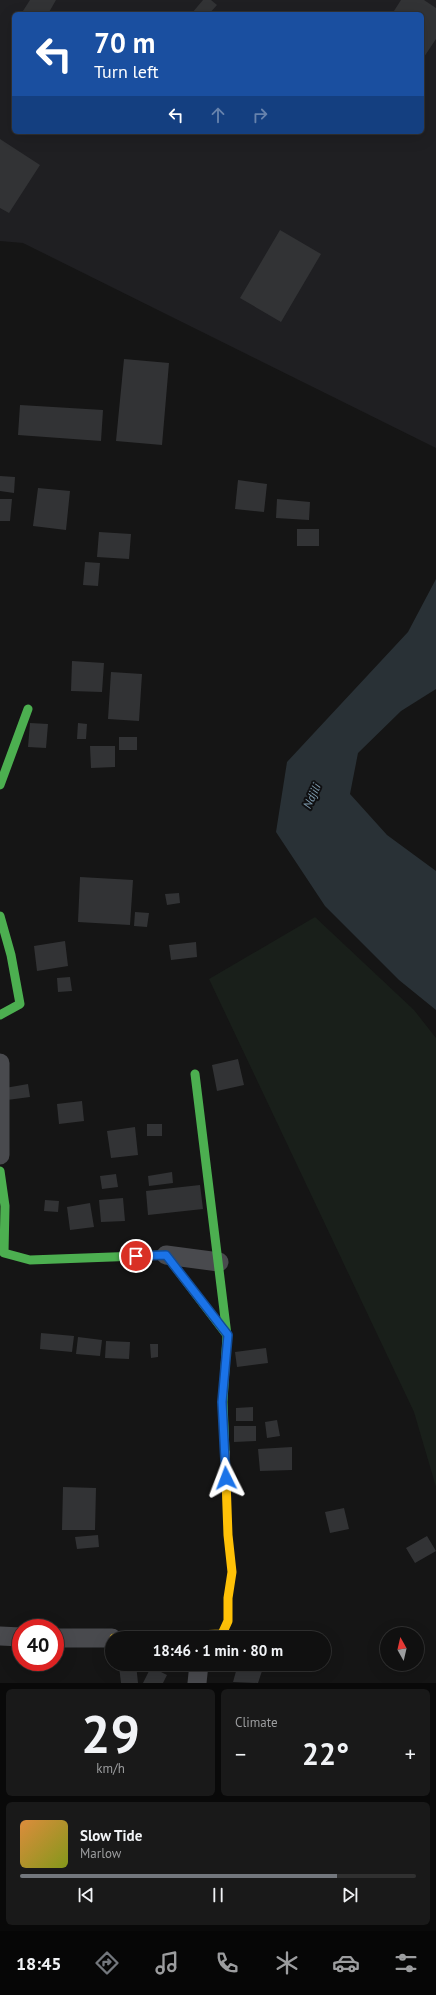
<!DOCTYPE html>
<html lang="en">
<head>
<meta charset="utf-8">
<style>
  body { margin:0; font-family:"PT Sans",sans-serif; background:#191919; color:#f1f3f6; height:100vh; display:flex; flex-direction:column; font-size:15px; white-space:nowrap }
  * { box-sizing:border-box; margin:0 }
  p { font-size:13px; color:#9c9d9f }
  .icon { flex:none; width:22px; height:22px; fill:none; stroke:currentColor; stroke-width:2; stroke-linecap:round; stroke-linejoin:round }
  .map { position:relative; height:1683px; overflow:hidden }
  .details { display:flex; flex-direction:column; gap:6px; padding:6px; background:#090909; flex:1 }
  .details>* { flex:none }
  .guide { position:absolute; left:12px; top:12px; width:412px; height:122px; border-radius:6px; box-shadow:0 4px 16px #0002,0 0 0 1px #303030; background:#1a4fa0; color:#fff; overflow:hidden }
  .needle { width:26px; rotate:352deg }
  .buttons { position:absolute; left:380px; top:1627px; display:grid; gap:8px }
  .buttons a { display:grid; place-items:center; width:44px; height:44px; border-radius:50%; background:#101010; box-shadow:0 4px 16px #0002,0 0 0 1px #303030; font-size:20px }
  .speed { position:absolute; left:12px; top:1619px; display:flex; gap:8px; font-size:20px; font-weight:700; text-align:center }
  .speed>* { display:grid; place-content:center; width:52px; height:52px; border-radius:50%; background:#101010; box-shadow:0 4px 16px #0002,0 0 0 1px #303030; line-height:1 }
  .speed .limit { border:6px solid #d22; background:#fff; color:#111 }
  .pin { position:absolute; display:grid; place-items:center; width:34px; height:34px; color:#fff; margin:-17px; border:2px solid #fff; border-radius:50%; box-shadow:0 1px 4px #0007 }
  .me { position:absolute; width:44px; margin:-22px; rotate:357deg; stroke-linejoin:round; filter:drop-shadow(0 0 3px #0008) }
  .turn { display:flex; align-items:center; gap:14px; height:84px; padding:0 16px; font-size:18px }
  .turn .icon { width:52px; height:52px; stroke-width:2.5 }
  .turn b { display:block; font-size:28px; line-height:34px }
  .lanes { display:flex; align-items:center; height:38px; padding:0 16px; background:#0003; justify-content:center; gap:20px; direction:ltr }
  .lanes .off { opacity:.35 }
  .big { font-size:30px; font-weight:600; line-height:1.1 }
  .details .tile { flex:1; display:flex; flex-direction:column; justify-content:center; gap:6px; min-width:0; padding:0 14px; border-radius:6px; background:#191919 }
  .details .dial { align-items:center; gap:0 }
  .dial b { font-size:52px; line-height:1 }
  .song { display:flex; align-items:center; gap:12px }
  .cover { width:48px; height:48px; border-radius:6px; background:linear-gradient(135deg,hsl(30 70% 55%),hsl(70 70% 35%)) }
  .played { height:4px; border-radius:2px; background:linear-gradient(90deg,#73777d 80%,#303030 80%) }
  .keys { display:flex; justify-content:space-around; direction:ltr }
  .heat { display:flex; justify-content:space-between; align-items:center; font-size:22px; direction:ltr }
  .details .tiles { flex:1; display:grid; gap:6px; grid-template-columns:1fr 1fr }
  .tile:last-child { grid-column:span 2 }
  .trip { position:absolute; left:105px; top:1631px; width:226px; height:40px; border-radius:20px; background:#101010; box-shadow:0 4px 16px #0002,0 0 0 1px #303030; font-weight:600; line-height:40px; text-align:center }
  .tab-bar { display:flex; height:64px; justify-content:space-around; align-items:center; background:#060606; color:#9c9d9f }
  .tab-bar .icon { width:28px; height:28px }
  .tab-bar .on { color:#73777d }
  .tab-bar b { font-size:18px; color:#f1f3f6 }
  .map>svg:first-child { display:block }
  .built { fill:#1f1f22; fill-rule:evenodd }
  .green { fill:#191f1a }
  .water { fill:#293136 }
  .building { fill:#323335 }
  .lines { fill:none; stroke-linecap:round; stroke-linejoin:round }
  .street { stroke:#494a4e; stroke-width:19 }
  .fast { stroke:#4caf50; stroke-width:9 }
  .slow { stroke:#ffc107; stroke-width:9 }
  .route-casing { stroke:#114b97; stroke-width:10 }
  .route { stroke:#1a73e8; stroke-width:7 }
  .labels { text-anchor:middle; stroke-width:4; stroke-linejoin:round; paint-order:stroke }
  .water-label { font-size:12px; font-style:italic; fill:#7f9caf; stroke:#0f0f11 }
</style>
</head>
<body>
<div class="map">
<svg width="436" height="1683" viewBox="0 0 436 1683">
  <rect width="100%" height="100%" fill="#151515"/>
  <path class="built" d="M0 0H436V448L23 243 0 241ZM14 14H422V132H14Z"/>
  <path class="green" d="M315 917 414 1010 436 1038V1487L414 1412 209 979Z"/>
  <path class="water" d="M436 579V689L401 711 358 753 350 794 387 835 436 871V1010L399 980 325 906 276 832 287 762 408 632Z"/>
  <path class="building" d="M30 0H56L48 14H21Z
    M203 0H211L217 5 209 14H193L192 13Z
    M401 0H424L436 8V39L422 60V14H392Z
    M0 139 40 165 9 213 0 208Z
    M280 230 321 254 281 322 240 298Z
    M124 359 169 363 162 445 116 441Z
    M20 405 103 410 101 441 18 435Z
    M0 476 15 477 14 493 0 491Z
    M238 480 267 484 264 512 235 509Z
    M38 488 70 491 66 530 33 526Z
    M0 499H12L10 521H0Z
    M277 499 310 502 309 520 276 518Z
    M297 529H319V546H297Z
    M99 532 131 534 129 559 97 557Z
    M85 562 100 563 98 586 83 585Z
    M72 661 104 663 102 692 71 691Z
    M111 672 142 674 139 721 108 719Z
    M30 723 48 724 46 748 28 747Z
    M78 723 87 724 86 739H77Z
    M119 737H137V750H119Z
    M90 746H115V767L91 768Z
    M80 877 133 880 130 925 78 922Z
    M179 893 180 903 167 905 165 894Z
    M135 912 149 913 147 927 134 926Z
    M65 941 68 966 37 971 34 946Z
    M196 942 197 957 171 960 169 945Z
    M70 977 72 991 58 992 57 978Z
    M238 1059 244 1085 217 1091 212 1065Z
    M28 1084 30 1097 7 1100 5 1088Z
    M82 1101 84 1121 59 1124 57 1104Z
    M147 1124H162V1136H147Z
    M135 1127 138 1155 111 1158 107 1131Z
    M172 1172 173 1183 149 1186 148 1176Z
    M116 1174 118 1187 102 1189 100 1176Z
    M200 1185 203 1209 148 1215 146 1191Z
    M123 1198 125 1221 101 1222 99 1200Z
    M45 1200 59 1201 58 1212 44 1211Z
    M90 1203 94 1227 70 1230 67 1207Z
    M41 1333 74 1336 72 1352 40 1349Z
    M78 1337 102 1340 100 1356 76 1354Z
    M106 1341 130 1342 129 1359 105 1358Z
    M150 1344H158V1357L151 1358Z
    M266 1348 268 1363 237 1367 235 1352Z
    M253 1407V1421H236V1408Z
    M277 1420 280 1436 267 1438 265 1422Z
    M234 1426H256V1441L234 1442Z
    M292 1447V1470L260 1471 258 1449Z
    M63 1487 96 1488 95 1530H62Z
    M344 1508 349 1529 330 1533 325 1512Z
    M98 1535 99 1547 77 1549 75 1537Z
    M427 1536 436 1551 415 1563 406 1548Z
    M136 1664 138 1683H121L119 1666Z
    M238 1664H247L263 1668 258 1683 233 1682Z
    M151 1667 167 1675 163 1683H143Z"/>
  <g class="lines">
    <path class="street" d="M0 1063V1155
      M166 1255 219 1262
      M0 1636 21 1637
      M55 1638H112
      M197 1683 199 1664"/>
    <path class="fast" d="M0 785 28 709
      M0 916 11 955 20 1004 0 1015
      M195 1074 227 1335 223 1402 225 1452
      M0 1171 5 1206 4 1253 30 1260 166 1255 227 1335"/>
    <path class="slow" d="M114 1638 222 1634 228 1621V1598L232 1572 228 1535 225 1452"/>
  </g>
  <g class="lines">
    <g class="route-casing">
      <path id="route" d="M136 1256 166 1255 228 1335 222 1402 226 1478"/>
    </g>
    <use href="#route" class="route"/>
  </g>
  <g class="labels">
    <g class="water-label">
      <text transform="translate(312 796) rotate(-66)" y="4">Ndjili</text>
    </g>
  </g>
</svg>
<div class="buttons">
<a><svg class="needle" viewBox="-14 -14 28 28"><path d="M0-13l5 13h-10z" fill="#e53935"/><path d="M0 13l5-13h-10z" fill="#9c9d9f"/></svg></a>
</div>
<div class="speed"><div class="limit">40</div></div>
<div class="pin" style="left:136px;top:1256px;background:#d93025"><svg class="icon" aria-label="arrive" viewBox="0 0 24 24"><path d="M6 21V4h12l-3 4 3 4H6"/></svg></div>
<svg class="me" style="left:226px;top:1478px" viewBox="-20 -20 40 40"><path d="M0-17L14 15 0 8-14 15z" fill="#1a73e8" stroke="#fff" stroke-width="4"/></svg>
<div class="trip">18:46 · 1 min · 80 m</div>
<div class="guide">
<div class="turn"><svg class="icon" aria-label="left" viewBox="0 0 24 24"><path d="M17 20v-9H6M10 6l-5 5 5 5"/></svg><div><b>70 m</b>Turn left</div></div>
<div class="lanes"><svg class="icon" aria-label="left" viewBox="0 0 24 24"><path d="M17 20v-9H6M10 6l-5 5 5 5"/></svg><svg class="icon off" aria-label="ahead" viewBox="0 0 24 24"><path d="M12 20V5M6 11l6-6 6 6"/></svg><svg class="icon off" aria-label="right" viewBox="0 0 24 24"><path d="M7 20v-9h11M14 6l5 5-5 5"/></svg></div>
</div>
</div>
<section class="details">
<div class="tiles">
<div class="tile dial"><b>29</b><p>km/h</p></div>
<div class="tile"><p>Climate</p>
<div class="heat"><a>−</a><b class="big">22°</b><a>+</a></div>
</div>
<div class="tile">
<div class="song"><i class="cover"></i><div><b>Slow Tide</b><p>Marlow</p></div></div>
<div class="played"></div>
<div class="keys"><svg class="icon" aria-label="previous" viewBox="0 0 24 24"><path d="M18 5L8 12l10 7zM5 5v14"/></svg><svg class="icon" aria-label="pause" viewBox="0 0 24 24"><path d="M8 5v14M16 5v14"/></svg><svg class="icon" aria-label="next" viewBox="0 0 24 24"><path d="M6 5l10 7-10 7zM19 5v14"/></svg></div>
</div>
</div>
</section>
<nav class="tab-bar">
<b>18:45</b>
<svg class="icon on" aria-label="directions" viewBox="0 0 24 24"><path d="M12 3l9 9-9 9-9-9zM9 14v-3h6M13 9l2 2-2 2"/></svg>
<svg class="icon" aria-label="music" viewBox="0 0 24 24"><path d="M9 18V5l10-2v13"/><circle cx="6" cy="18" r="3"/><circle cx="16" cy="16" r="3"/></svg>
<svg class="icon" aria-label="phone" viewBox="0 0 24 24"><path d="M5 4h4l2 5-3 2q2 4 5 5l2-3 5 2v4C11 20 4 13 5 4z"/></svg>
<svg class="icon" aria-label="climate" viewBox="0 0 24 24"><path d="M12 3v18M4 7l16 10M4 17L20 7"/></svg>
<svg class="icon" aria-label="car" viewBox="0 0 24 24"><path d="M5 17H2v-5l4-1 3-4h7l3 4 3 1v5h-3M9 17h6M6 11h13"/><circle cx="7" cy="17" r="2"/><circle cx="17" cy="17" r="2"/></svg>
<svg class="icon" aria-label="filters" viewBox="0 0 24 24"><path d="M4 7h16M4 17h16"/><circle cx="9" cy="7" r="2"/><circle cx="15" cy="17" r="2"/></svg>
</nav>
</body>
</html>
